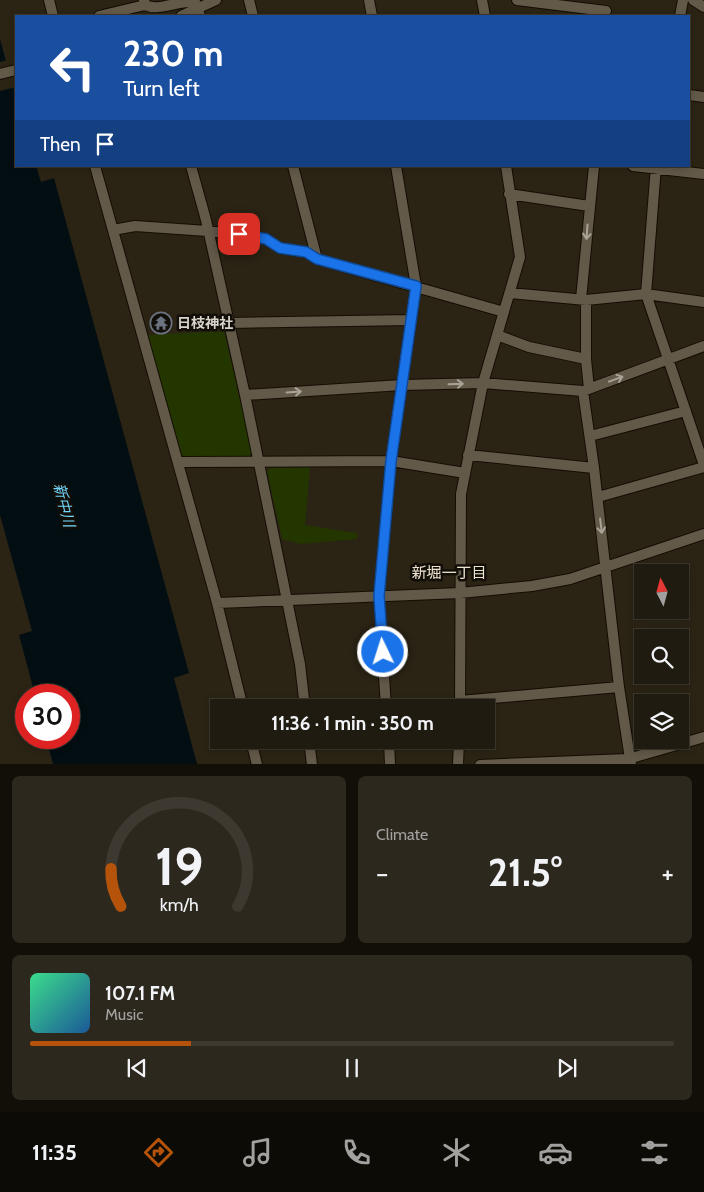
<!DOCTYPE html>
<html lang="en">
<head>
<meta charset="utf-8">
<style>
  body { margin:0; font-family:Cabin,"Noto Sans JP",sans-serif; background:#2d281e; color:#f1f3f6; height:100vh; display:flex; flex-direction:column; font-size:19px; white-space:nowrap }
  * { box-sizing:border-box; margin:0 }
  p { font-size:16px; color:#a2a19f }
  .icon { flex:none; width:28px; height:28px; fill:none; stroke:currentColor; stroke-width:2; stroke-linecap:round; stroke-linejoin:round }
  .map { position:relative; height:764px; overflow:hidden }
  .panel { display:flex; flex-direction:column; gap:12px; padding:12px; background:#120f09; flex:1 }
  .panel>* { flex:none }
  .hud { position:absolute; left:15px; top:15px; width:675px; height:152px; border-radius:0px; box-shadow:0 2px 8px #0003,0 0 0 1px #3d3930; background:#1a4fa0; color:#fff; overflow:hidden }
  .needle { width:32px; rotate:354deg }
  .controls { position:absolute; left:634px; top:564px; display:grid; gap:10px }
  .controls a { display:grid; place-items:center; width:55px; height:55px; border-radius:0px; background:#201b10; box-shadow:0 2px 8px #0003,0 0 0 1px #3d3930; font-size:25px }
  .speed { position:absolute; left:15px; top:684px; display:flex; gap:10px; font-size:25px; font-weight:700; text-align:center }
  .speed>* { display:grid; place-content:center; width:65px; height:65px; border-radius:50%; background:#201b10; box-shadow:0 2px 8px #0003,0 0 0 1px #3d3930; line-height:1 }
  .speed .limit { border:8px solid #d22; background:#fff; color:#111 }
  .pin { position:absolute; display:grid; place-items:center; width:42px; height:42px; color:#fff; margin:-21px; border-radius:10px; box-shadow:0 2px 8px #0006 }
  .me { position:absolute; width:55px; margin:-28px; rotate:356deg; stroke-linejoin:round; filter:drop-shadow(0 0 4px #0008) }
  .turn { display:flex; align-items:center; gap:18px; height:105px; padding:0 25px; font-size:22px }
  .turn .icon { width:65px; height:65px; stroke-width:2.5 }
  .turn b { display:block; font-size:35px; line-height:42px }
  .then { display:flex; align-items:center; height:48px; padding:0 25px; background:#0003; gap:10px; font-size:19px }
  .big { font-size:38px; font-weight:700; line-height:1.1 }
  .panel .card { flex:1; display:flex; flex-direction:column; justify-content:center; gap:8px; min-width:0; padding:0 18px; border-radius:8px; background:#2d281e }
  .panel .dial { align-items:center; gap:0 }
  .dial svg { height:130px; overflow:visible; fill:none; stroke:#3d3930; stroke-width:7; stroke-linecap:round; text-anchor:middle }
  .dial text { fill:#f1f3f6; stroke:none }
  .song { display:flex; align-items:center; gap:15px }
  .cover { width:60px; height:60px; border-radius:8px; background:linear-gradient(135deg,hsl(150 70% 55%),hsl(210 70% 35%)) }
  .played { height:5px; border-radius:2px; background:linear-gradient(90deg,#b45309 25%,#3d3930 25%) }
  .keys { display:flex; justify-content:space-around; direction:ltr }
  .heat { display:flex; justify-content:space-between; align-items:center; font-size:28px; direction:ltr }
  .panel .tiles { flex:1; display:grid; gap:12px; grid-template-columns:1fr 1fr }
  .card:last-child { grid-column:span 2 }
  .trip { position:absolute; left:210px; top:699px; width:285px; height:50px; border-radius:0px; background:#201b10; box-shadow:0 2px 8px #0003,0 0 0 1px #3d3930; font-weight:700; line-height:50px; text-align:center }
  .menu { display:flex; height:80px; justify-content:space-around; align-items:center; background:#0d0b06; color:#a2a19f }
  .menu .icon { width:35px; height:35px }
  .menu .active { color:#b45309 }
  .menu b { font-size:22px; color:#f1f3f6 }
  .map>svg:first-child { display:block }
  .green { fill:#233600 }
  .water { fill:#030e13 }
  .pier { fill:#2b2415 }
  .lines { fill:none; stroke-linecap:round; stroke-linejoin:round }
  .minor-casing { stroke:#140d02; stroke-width:12 }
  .minor { stroke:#625949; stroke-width:10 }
  .oneway { stroke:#a9a397 }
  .route-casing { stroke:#114b97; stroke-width:12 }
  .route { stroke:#1a73e8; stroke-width:9 }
  .labels { text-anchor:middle; stroke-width:5; stroke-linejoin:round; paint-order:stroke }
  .poi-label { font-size:14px; font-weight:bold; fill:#d9d4cb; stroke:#110d07; text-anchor:start }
  .water-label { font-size:15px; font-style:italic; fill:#71d5fc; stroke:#110d07 }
  .neighbourhood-label { font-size:15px; fill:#ede3d0; stroke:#110d07 }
</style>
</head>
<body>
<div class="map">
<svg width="704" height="765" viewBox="0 0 704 765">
  <rect width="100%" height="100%" fill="#2b2415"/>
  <path class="green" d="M224 331 252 451 248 458H187L179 453 148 335Z
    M310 467 305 525 357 533V539L301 544 282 539 267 471 270 468Z"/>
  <path class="water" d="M0 39 16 97V166H36L41 182 54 178 189 673 174 678 197 764H53L46 738H69V695H35L19 635 32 631 0 515Z"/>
  <path class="pier" d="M8 60 16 87 0 91V62Z"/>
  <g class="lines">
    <g class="minor-casing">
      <path id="minor" d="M49 0 53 16
        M144 0 145 5C159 12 178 0 195 2L200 16
        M249 0 253 16
        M369 0 372 16
        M482 0 485 16
        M517 0 606 11
        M693 0 704 7
        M99 16 145 5
        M181 16 216 0
        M680 16 683 0
        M0 74 16 70
        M689 95 704 97
        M95 166 217 603 243 708
        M191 166 206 220 245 395 300 664 305 708
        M293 166 317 259
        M633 166 704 174
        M656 166 646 294 704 465
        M509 194 589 206
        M113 230 135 226 222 232 266 239 280 248 306 252 317 259 504 312
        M510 293 586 300 646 294 704 302
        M581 299 594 166
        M586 300V359L589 389
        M228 323 411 320
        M497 335 529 347 586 359
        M583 391 594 468 619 687 631 765
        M245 395 402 385 483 383 583 391 704 346
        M590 436 686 411
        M468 455 594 468
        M178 462 391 461 465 473
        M598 497 704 467
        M217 603 460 593 532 586 570 579 704 534
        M460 701 619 687
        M386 708 379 596 391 461 416 286 396 166
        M460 708 461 494 483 383 520 257 506 166
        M251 740 257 765
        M309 740 312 765
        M389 740 390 765
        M458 765 459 740
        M480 765 628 759 704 737"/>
    </g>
    <use href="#minor" class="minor"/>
  </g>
  <defs><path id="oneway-shaft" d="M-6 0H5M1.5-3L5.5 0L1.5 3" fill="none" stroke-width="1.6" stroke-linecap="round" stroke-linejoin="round" transform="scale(1.25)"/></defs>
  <g class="oneway">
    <use href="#oneway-shaft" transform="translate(587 232) rotate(94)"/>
    <use href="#oneway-shaft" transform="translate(616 379) rotate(-20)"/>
    <use href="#oneway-shaft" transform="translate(456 384) rotate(-2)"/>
    <use href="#oneway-shaft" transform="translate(294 392) rotate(-4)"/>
    <use href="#oneway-shaft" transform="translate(601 526) rotate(83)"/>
  </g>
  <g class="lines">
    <g class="route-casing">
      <path id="route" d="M239 234 266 239 280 248 306 252 317 259 416 286 391 461 379 596 383 652"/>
    </g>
    <use href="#route" class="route"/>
  </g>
  <defs>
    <g id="temple-ring" transform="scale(1.125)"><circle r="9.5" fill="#110d07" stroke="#6b7280" stroke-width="1.5"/><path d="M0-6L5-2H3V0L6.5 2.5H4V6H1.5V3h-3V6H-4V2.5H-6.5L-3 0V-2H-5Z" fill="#6b7280"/></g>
  </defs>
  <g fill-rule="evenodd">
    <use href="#temple-ring" x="161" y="323"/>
  </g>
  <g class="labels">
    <g class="poi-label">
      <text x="177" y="328">日枝神社</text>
    </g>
    <g class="water-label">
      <text transform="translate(64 505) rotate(76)" y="5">新中川</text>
    </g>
    <g class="neighbourhood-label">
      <text x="449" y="578">新堀一丁目</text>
    </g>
  </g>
</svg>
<div class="controls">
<a><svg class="needle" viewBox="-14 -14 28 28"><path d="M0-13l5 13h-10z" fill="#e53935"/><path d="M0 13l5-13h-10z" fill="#a2a19f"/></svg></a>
<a><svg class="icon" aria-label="search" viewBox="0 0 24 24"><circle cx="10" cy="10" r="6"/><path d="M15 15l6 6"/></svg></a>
<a><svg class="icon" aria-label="layers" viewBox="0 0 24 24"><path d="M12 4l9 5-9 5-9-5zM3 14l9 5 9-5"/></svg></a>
</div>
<div class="speed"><div class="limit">30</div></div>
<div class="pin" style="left:239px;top:234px;background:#d93025"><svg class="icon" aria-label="arrive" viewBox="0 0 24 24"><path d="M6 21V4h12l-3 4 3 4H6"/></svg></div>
<svg class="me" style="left:383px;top:652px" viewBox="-20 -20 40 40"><circle r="17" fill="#1a73e8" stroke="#fff" stroke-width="3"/><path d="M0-11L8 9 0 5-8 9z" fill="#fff"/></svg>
<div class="trip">11:36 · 1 min · 350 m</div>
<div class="hud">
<div class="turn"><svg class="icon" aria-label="left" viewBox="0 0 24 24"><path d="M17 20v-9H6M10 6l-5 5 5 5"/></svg><div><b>230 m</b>Turn left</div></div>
<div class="then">Then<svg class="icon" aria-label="arrive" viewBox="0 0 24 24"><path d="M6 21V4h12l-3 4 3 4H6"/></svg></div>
</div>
</div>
<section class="panel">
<div class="tiles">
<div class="card dial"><svg viewBox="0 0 100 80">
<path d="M14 69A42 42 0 1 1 86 69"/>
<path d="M14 69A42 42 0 0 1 8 46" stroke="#b45309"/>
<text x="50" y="56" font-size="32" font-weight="700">19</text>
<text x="50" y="72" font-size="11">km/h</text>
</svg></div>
<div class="card"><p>Climate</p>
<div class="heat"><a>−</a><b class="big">21.5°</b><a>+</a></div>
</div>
<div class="card">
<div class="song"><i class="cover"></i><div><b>107.1 FM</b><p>Music</p></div></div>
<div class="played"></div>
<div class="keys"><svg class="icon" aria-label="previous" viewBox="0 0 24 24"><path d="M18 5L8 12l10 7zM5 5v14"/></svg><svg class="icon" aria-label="pause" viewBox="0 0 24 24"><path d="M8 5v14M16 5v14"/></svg><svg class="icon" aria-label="next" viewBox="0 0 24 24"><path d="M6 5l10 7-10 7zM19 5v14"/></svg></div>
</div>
</div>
</section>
<nav class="menu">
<b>11:35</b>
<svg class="icon active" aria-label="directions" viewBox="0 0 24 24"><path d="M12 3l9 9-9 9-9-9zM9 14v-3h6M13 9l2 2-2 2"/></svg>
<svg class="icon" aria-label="music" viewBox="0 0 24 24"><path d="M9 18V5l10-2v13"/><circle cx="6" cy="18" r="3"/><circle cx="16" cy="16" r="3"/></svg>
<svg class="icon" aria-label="phone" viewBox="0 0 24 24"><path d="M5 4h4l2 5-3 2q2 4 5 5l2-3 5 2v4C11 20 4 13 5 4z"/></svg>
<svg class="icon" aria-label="climate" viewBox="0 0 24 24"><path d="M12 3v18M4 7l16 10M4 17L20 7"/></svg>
<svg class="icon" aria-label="car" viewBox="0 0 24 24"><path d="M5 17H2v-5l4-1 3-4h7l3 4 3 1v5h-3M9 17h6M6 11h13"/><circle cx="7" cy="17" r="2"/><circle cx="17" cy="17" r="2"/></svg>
<svg class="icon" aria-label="filters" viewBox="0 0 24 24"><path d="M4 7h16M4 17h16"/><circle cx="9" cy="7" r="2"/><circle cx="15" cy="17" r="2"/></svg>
</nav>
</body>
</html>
